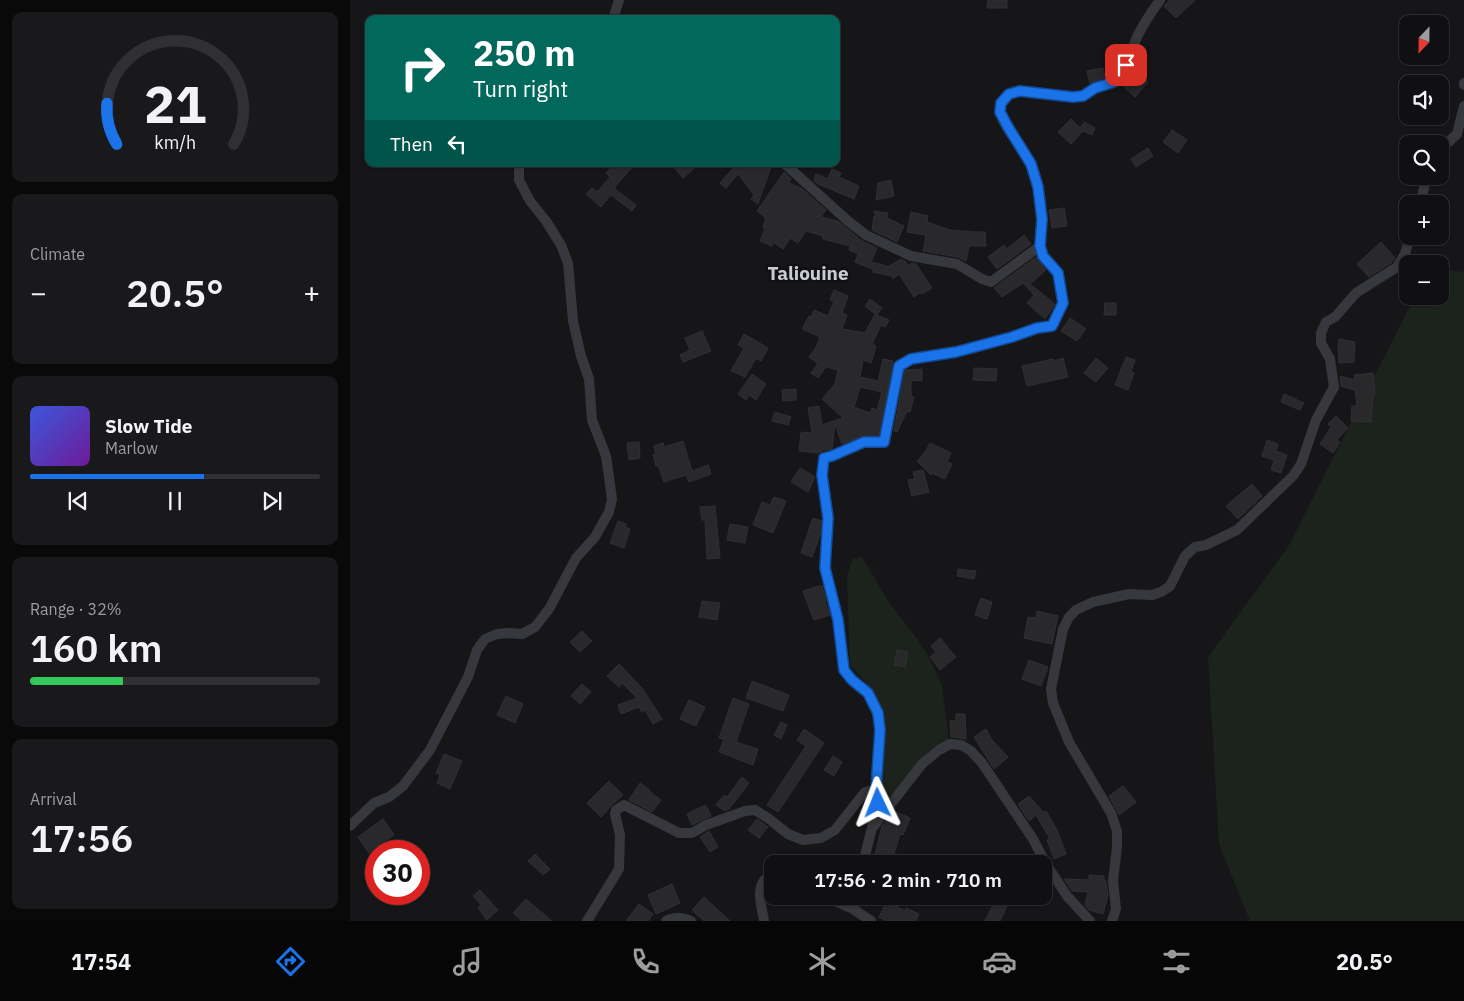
<!DOCTYPE html>
<html lang="en">
<head>
<meta charset="utf-8">
<style>
  body { margin:0; font-family:"IBM Plex Sans",sans-serif; background:#19191b; color:#f1f3f6; height:100vh; display:flex; flex-direction:column; font-size:19px; white-space:nowrap }
  * { box-sizing:border-box; margin:0 }
  p { font-size:16px; color:#9c9d9f }
  .icon { flex:none; width:28px; height:28px; fill:none; stroke:currentColor; stroke-width:2; stroke-linecap:round; stroke-linejoin:round }
  .map { position:relative; flex:1; overflow:hidden }
  .side { display:flex; flex-direction:column; gap:12px; padding:12px; background:#09090a; width:350px }
  .side>* { flex:none }
  .top-card { position:absolute; left:15px; top:15px; width:475px; height:152px; border-radius:10px; box-shadow:0 1px 4px #0004,0 0 0 1px #303032; background:#00695c; color:#fff; overflow:hidden }
  .needle { width:32px; rotate:202deg }
  .buttons { position:absolute; left:1049px; top:15px; display:grid; gap:10px }
  .buttons a { display:grid; place-items:center; width:50px; height:50px; border-radius:10px; background:#101012; box-shadow:0 1px 4px #0004,0 0 0 1px #303032; font-size:25px }
  .speed { position:absolute; left:15px; top:840px; display:flex; gap:10px; font-size:25px; font-weight:700; text-align:center }
  .speed>* { display:grid; place-content:center; width:65px; height:65px; border-radius:50%; background:#101012; box-shadow:0 1px 4px #0004,0 0 0 1px #303032; line-height:1 }
  .speed .limit { border:8px solid #d22; background:#fff; color:#111 }
  .pin { position:absolute; display:grid; place-items:center; width:42px; height:42px; color:#fff; margin:-21px; border-radius:10px; box-shadow:0 2px 8px #0006 }
  .me { position:absolute; width:55px; margin:-28px; rotate:358deg; stroke-linejoin:round; filter:drop-shadow(0 0 4px #0008) }
  .turn { display:flex; align-items:center; gap:18px; height:105px; padding:0 25px; font-size:22px }
  .turn .icon { width:65px; height:65px; stroke-width:2.5 }
  .turn b { display:block; font-size:35px; line-height:42px }
  .then { display:flex; align-items:center; height:48px; padding:0 25px; background:#0003; gap:10px; font-size:19px }
  .big { font-size:38px; font-weight:600; line-height:1.1 }
  .side .card { flex:1; display:flex; flex-direction:column; justify-content:center; gap:8px; min-width:0; padding:0 18px; border-radius:10px; background:#19191b }
  .side .dial { align-items:center; gap:0 }
  .dial svg { height:130px; overflow:visible; fill:none; stroke:#303032; stroke-width:7; stroke-linecap:round; text-anchor:middle }
  .dial text { fill:#f1f3f6; stroke:none }
  .song { display:flex; align-items:center; gap:15px }
  .cover { width:60px; height:60px; border-radius:8px; background:linear-gradient(135deg,hsl(230 70% 55%),hsl(280 70% 35%)) }
  .played { height:5px; border-radius:2px; background:linear-gradient(90deg,#1a73e8 60%,#303032 60%) }
  .keys { display:flex; justify-content:space-around; direction:ltr }
  .heat { display:flex; justify-content:space-between; align-items:center; font-size:28px; direction:ltr }
  .charge { height:8px; border-radius:4px; background:linear-gradient(90deg,#34c759 32%,#303032 0) }
  .trip { position:absolute; left:414px; top:855px; width:288px; height:50px; border-radius:10px; background:#101012; box-shadow:0 1px 4px #0004,0 0 0 1px #303032; font-weight:600; line-height:50px; text-align:center }
  .tabs { display:flex; height:80px; justify-content:space-around; align-items:center; background:#060607; color:#9c9d9f }
  .tabs .icon { width:35px; height:35px }
  .tabs .current { color:#1a73e8 }
  .tabs b { font-size:22px; color:#f1f3f6 }
  main { display:flex; flex:1; min-height:0 }
  .map>svg:first-child { display:block }
  .green { fill:#1c231d }
  .building { fill:#29292c; stroke:#303034; fill-rule:evenodd }
  .lines { fill:none; stroke-linecap:round; stroke-linejoin:round }
  .minor { stroke:#37383d; stroke-width:10 }
  .route-casing { stroke:#114b97; stroke-width:12 }
  .route { stroke:#1a73e8; stroke-width:9 }
  .labels { text-anchor:middle; stroke-width:5; stroke-linejoin:round; paint-order:stroke }
  .quarter-label { font-size:19px; font-weight:bold; fill:#c9ccd4; stroke:#111113 }
</style>
</head>
<body>
<main>
<section class="side">
<div class="card dial"><svg viewBox="0 0 100 80">
<path d="M14 69A42 42 0 1 1 86 69"/>
<path d="M14 69A42 42 0 0 1 8 44" stroke="#1a73e8"/>
<text x="50" y="56" font-size="32" font-weight="700">21</text>
<text x="50" y="72" font-size="11">km/h</text>
</svg></div>
<div class="card"><p>Climate</p>
<div class="heat"><a>−</a><b class="big">20.5°</b><a>+</a></div>
</div>
<div class="card">
<div class="song"><i class="cover"></i><div><b>Slow Tide</b><p>Marlow</p></div></div>
<div class="played"></div>
<div class="keys"><svg class="icon" aria-label="previous" viewBox="0 0 24 24"><path d="M18 5L8 12l10 7zM5 5v14"/></svg><svg class="icon" aria-label="pause" viewBox="0 0 24 24"><path d="M8 5v14M16 5v14"/></svg><svg class="icon" aria-label="next" viewBox="0 0 24 24"><path d="M6 5l10 7-10 7zM19 5v14"/></svg></div>
</div>
<div class="card"><p>Range · 32%</p><b class="big">160 km</b><div class="charge"></div></div>
<div class="card"><p>Arrival</p><b class="big">17:56</b></div>
</section>
<div class="map">
<svg width="1114" height="921" viewBox="0 0 1114 921">
  <rect width="100%" height="100%" fill="#161618"/>
  <path class="green" d="M1090 269 1114 272V921H900L869 844 858 657 938 547 1065 296H1090Z
    M512 557 538 601 568 640 580 659 592 686 599 741 574 755 538 801 531 798 529 789 533 712 518 685 500 665 497 576 503 558Z"/>
  <path class="building" d="M638 0H657V8H637Z
    M820 0H845L826 18 814 6Z
    M753 68 755 77 740 83 737 71Z
    M786 72 798 82 785 97 773 86Z
    M721 119 730 128 734 122 745 128 742 135 733 131 721 144 708 132Z
    M822 130 837 140 828 153 813 142Z
    M798 148 803 156 786 167 781 159Z
    M264 164H285L264 188 286 205 282 211 261 195 251 207 236 194 242 188 247 192 260 177 256 173Z
    M321 164H349L333 178Z
    M387 164H422L408 204 401 199 404 195 388 174 376 188 370 183Z
    M482 169 491 173 489 177 509 186 504 199 468 184 464 181 466 174 478 179Z
    M434 172 441 179 439 183 451 188 476 210 471 217 488 221 512 241 527 248 521 262 537 266 536 268 551 259 555 261 558 266 562 263 566 264 582 288 572 294 571 292 564 297 549 274 543 279 542 276 523 272 524 270 505 262 508 254 499 250 500 246 473 239V236L456 231 448 243 440 238 433 249 423 242 422 246 410 241 415 228 413 227 416 218 407 211Z
    M541 180 544 196 526 200 528 183Z
    M714 208 717 226 702 228 699 210Z
    M524 211 538 213 537 218 554 226 547 242 522 230 524 216 526 217Z
    M561 212 578 216 577 222 600 230 623 232H635L636 246H619L616 261 608 257 573 251 576 235 557 232Z
    M674 235 681 244 647 269 638 257 654 245 657 249Z
    M1031 242 1045 258 1042 262 1019 277 1007 264Z
    M686 257 696 270 680 284 705 304 695 319 677 303 684 295 673 283 652 297 644 288Z
    M484 290 498 296 492 313 497 315 492 329 515 333 525 314 515 306 520 299 532 308 527 315 539 320 535 327 531 325 522 344 526 346 521 363 513 360 510 377 528 381 533 359 543 361 529 435 513 436 492 444 485 424 482 449 473 450 468 453 449 451 451 432 462 433 458 408 469 406 472 425 493 418 472 399 485 384 488 370 476 367 468 378 461 373 468 364 459 357 465 349 470 337 452 329 459 316 461 317 464 310 478 316 484 301 480 300ZM510 387 532 392 527 410 522 408 520 413 504 407Z
    M755 303H766V315H754Z
    M720 318 736 329 727 341 711 331Z
    M352 331 361 351 333 362 330 355 340 350 335 338Z
    M394 334 418 348 411 361 406 358 395 377 381 371 394 348 388 345Z
    M989 339 1005 342 1004 362 989 363 988 347Z
    M776 357 785 360 781 372 784 373 778 390 765 385Z
    M713 358 718 377 677 386 672 366 703 359 704 361Z
    M746 358 758 368 746 382 734 373Z
    M624 368 647 369 646 381 623 380Z
    M572 369V381L561 380V397H564L560 412 557 411 547 432 544 431 555 370Z
    M1023 373 1025 395H1023L1021 422 1001 421 1002 406H1007L1005 390 991 386 990 376 1005 380 1004 375Z
    M402 374 416 384 406 400 399 395 396 400 388 394Z
    M446 389V400L433 401 432 390Z
    M934 394 954 403 950 410 931 402Z
    M425 412 441 417 438 425 422 421Z
    M986 416 998 428 987 440 990 442 983 453 970 444 981 427 978 424Z
    M917 440 928 444 926 451 937 455 931 473 921 470 924 460 912 456Z
    M333 441 342 471 358 465 361 474 339 482 336 475 314 482 308 465 306 466 303 455 306 454 304 446 313 443 314 447Z
    M289 442 290 458 279 460 277 443Z
    M580 443 601 453 597 462 602 464 595 479 582 473 581 475 567 461 576 451Z
    M450 468 465 477 458 492 441 482Z
    M573 470 579 492 562 496 558 480 565 479 563 472Z
    M902 484 912 496 888 519 876 506Z
    M424 497 436 501 423 533 403 525 412 502 420 505Z
    M365 506 370 558 357 559 355 520H352L350 507Z
    M463 518 472 521 471 532 462 557 451 553Z
    M268 521 276 524 275 527 280 529 274 548 260 543Z
    M380 524 398 527 395 543 377 540Z
    M608 569 626 571 624 579 607 576Z
    M469 586H472L476 601H475L480 615 464 620 453 591Z
    M631 598 642 602 637 619 625 615Z
    M352 601 370 603 367 620 349 617Z
    M687 611 708 616 702 644 674 638 678 617 686 618Z
    M232 631 242 641 230 652 220 642Z
    M590 638 606 657 590 670 580 657 586 652 581 646Z
    M547 650 558 652 555 667 544 665Z
    M679 660 698 667 691 686 672 679Z
    M269 664 292 688 312 719 303 724 295 710 292 712 289 707 271 714 268 705 287 698 272 683 269 687 257 676Z
    M402 681 439 695 433 711 396 698Z
    M232 684 241 692 230 704 221 696Z
    M156 696 173 704 165 723 147 715Z
    M383 698 399 704 386 742 408 749 403 765 369 752 374 739 369 738Z
    M339 700 355 707 346 726 330 719Z
    M606 714H615L616 739 601 737 600 721H606Z
    M431 722 437 725 431 739 424 735Z
    M454 729 474 743 428 812 417 805 456 746 447 740Z
    M636 729 642 740 658 757 644 769 624 737Z
    M94 754 112 761 100 789 87 783 90 775 86 773Z
    M483 756 492 762 484 776 474 770Z
    M392 777 399 783 379 809 375 811 366 805 374 795 377 797Z
    M259 781 273 795 262 805 251 817 237 803Z
    M290 783 300 790 299 791 311 800 302 812 279 800Z
    M773 786 786 802 769 815 759 796Z
    M679 796 693 812 696 811 707 830 716 854 704 859 697 840 700 839 686 815 679 821 668 804Z
    M353 806H356L361 816 342 825 337 814Z
    M544 811 560 818 553 835 550 834 541 864H523L532 826Z
    M33 819 44 835 19 853 8 837Z
    M407 819 418 827 409 838 398 830Z
    M359 831 368 847 360 852 350 837Z
    M185 854 200 869 193 875 178 861Z
    M593 855 615 860V864H591Z
    M739 875 754 876V881H756L758 895 753 914 739 910 735 905 738 892 722 891 714 879 739 880Z
    M322 884 330 903 306 914 298 895Z
    M130 890 148 910 137 920 128 908 131 905 123 896Z
    M354 897 380 921H354L342 910Z
    M176 899 202 921H172L163 913Z
    M537 901 555 911 556 908 569 914 566 921H537L529 917Z
    M645 901 657 906 650 921H635Z
    M289 904 303 914 298 921H276Z"/>
  <g class="lines">
    <path class="minor" d="M263 19 269 0
      M1114 83V85
      M1090 150 1107 134 1114 106
      M435 164 498 221 516 235 561 256 607 264 632 279 641 282 690 246 693 256 708 273 713 303 702 326 687 328 661 337 606 351 561 359 549 365 535 442H515L482 456 474 457 472 475 479 517 475 568 488 620 494 670 502 680 518 693 527 713 530 730 526 789 528 803 513 864
      M1070 204 1077 176
      M690 246C692 219 693 189 681 164 674 149 652 126 650 111 650 108 651 104 653 101 671 78 709 104 733 95 738 94 741 90 746 88 754 84 763 83 770 77 778 69 782 46 788 35 794 23 802 11 810 0
      M0 826 24 803 39 797 53 786 80 750 118 677 127 650 135 639 147 634 156 633 172 634 185 627 199 609 226 558 245 537 259 512 262 499 256 456 242 420 239 379 231 356 223 321 218 263 211 245 196 221 180 201 169 180V164
      M523 827 572 764 589 750 600 744 611 745 621 751 632 763 683 839 696 864 717 896 740 921
      M473 896 503 909 521 921
      M503 909 506 896
      M237 921 269 869 270 835 265 814 266 810 274 805 329 833H342L356 825 395 811 405 810 418 818 438 834 453 840 471 838 485 830 515 792 526 789
      M316 921C323 917 333 917 341 921
      M414 921C412 907 405 889 416 878H422
      M762 921 766 909 763 881 767 847V831L761 813 719 742 703 703 701 689 713 629 719 617 726 610 743 602 779 594 802 595 811 592 820 586 835 556 845 547 856 545 887 530 943 476 951 464 966 420 984 387 980 359 971 343V333L976 322 985 317 1006 293 1047 267 1055 254 1060 236"/>
  </g>
  <g class="lines">
    <g class="route-casing">
      <path id="route" d="M528 803 526 789 530 730 528 713 518 693 502 680 494 670 488 620 475 568 478 518 472 475 474 458 482 456 514 442H534L549 366 561 359 606 352 662 337 687 328 702 326 713 303 708 273 693 256 690 246 692 219 688 187 681 164 658 127 650 112 651 103 659 94 670 91 723 97 733 96 745 88 764 82 772 76 776 65"/>
    </g>
    <use href="#route" class="route"/>
  </g>
  <g class="labels">
    <g class="quarter-label">
      <text x="458" y="280">Taliouine</text>
    </g>
  </g>
</svg>
<div class="buttons">
<a><svg class="needle" viewBox="-14 -14 28 28"><path d="M0-13l5 13h-10z" fill="#e53935"/><path d="M0 13l5-13h-10z" fill="#9c9d9f"/></svg></a>
<a><svg class="icon" aria-label="sound" viewBox="0 0 24 24"><path d="M4 9h4l5-4v14l-5-4H4zM17 9q2 3 0 6"/></svg></a>
<a><svg class="icon" aria-label="search" viewBox="0 0 24 24"><circle cx="10" cy="10" r="6"/><path d="M15 15l6 6"/></svg></a>
<a>+</a>
<a>−</a>
</div>
<div class="speed"><div class="limit">30</div></div>
<div class="pin" style="left:776px;top:65px;background:#d93025"><svg class="icon" aria-label="arrive" viewBox="0 0 24 24"><path d="M6 21V4h12l-3 4 3 4H6"/></svg></div>
<svg class="me" style="left:528px;top:803px" viewBox="-20 -20 40 40"><path d="M0-17L14 15 0 8-14 15z" fill="#1a73e8" stroke="#fff" stroke-width="4"/></svg>
<div class="trip">17:56 · 2 min · 710 m</div>
<div class="top-card">
<div class="turn"><svg class="icon" aria-label="right" viewBox="0 0 24 24"><path d="M7 20v-9h11M14 6l5 5-5 5"/></svg><div><b>250 m</b>Turn right</div></div>
<div class="then">Then<svg class="icon" aria-label="left" viewBox="0 0 24 24"><path d="M17 20v-9H6M10 6l-5 5 5 5"/></svg></div>
</div>
</div>
</main>
<nav class="tabs">
<b>17:54</b>
<svg class="icon current" aria-label="directions" viewBox="0 0 24 24"><path d="M12 3l9 9-9 9-9-9zM9 14v-3h6M13 9l2 2-2 2"/></svg>
<svg class="icon" aria-label="music" viewBox="0 0 24 24"><path d="M9 18V5l10-2v13"/><circle cx="6" cy="18" r="3"/><circle cx="16" cy="16" r="3"/></svg>
<svg class="icon" aria-label="phone" viewBox="0 0 24 24"><path d="M5 4h4l2 5-3 2q2 4 5 5l2-3 5 2v4C11 20 4 13 5 4z"/></svg>
<svg class="icon" aria-label="climate" viewBox="0 0 24 24"><path d="M12 3v18M4 7l16 10M4 17L20 7"/></svg>
<svg class="icon" aria-label="car" viewBox="0 0 24 24"><path d="M5 17H2v-5l4-1 3-4h7l3 4 3 1v5h-3M9 17h6M6 11h13"/><circle cx="7" cy="17" r="2"/><circle cx="17" cy="17" r="2"/></svg>
<svg class="icon" aria-label="filters" viewBox="0 0 24 24"><path d="M4 7h16M4 17h16"/><circle cx="9" cy="7" r="2"/><circle cx="15" cy="17" r="2"/></svg>
<b>20.5°</b>
</nav>
</body>
</html>
